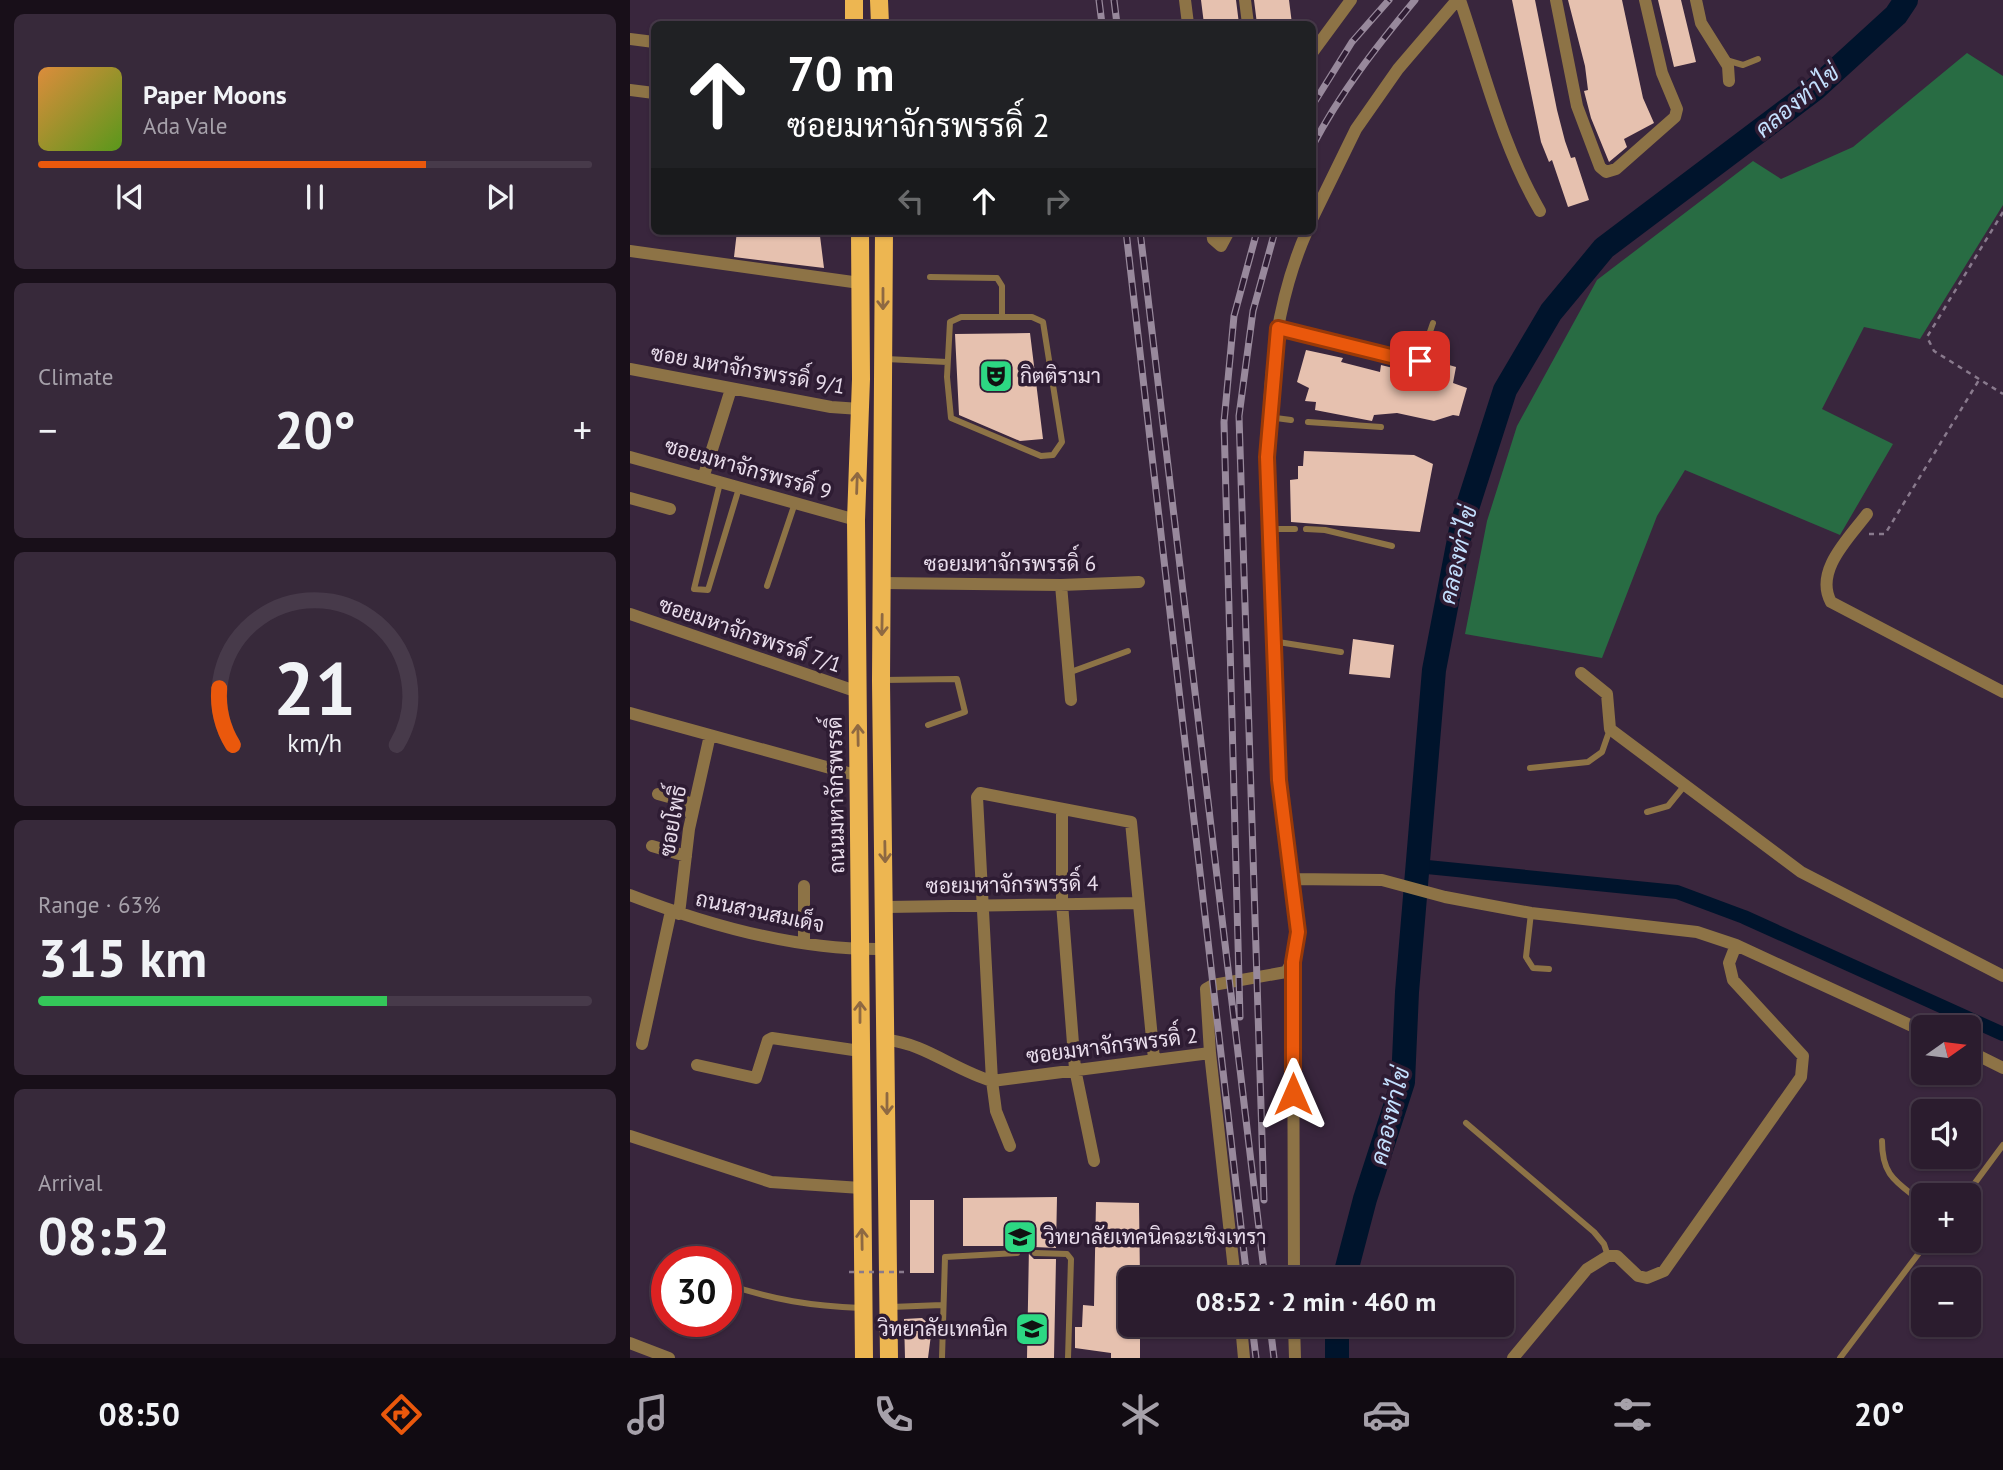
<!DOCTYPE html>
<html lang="en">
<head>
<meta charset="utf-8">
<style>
  body { margin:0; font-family:"PT Sans",Sarabun,sans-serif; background:#37293a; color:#f1f3f6; height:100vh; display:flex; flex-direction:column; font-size:26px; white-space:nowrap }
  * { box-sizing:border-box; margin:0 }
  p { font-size:23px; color:#a6a1aa }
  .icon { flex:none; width:38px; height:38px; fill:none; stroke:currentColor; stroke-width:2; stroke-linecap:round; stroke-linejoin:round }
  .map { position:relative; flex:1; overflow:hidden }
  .side { display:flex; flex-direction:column; gap:14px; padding:14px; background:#180f19; width:630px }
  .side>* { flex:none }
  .guide { position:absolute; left:21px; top:21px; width:665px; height:214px; border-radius:10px; box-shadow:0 2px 5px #0004,0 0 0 2px #473a4a; background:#202124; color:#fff; overflow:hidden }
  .needle { width:46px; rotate:76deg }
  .controls { position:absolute; left:1281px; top:1015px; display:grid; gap:14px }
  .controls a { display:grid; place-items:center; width:70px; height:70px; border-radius:10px; background:#2b1c2e; box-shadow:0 2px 5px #0004,0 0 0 2px #473a4a; font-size:35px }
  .speed { position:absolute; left:21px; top:1246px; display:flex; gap:14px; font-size:35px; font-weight:700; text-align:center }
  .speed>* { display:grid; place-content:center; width:91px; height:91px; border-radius:50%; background:#2b1c2e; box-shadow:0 2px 5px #0004,0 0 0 2px #473a4a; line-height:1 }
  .speed .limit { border:10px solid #d22; background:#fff; color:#111 }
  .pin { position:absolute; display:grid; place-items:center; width:60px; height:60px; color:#fff; margin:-30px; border-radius:14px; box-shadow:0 4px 10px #0006 }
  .me { position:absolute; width:77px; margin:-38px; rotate:0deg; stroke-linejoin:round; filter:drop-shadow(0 0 5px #0008) }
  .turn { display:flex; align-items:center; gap:24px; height:147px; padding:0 21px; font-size:32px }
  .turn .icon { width:91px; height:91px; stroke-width:2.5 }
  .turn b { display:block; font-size:49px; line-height:60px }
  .lanes { display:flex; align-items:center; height:66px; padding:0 21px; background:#0003; justify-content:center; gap:35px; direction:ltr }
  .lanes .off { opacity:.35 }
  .big { font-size:52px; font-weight:700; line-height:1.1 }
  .side .tile { flex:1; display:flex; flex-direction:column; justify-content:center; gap:10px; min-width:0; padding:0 24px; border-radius:10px; background:#37293a }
  .side .dial { align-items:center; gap:0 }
  .dial svg { height:182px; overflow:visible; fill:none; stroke:#473a4a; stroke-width:7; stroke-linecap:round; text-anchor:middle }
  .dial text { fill:#f1f3f6; stroke:none }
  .song { display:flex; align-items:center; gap:21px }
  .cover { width:84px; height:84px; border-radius:10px; background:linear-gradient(135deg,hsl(30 70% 55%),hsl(90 70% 35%)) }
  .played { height:7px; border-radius:4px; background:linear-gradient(90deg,#ea580c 70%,#473a4a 70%) }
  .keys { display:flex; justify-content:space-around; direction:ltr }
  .heat { display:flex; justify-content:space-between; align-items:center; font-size:38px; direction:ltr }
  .charge { height:10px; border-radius:5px; background:linear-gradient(90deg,#34c759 63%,#473a4a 0) }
  .trip { position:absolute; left:488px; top:1267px; width:396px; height:70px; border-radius:10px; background:#2b1c2e; box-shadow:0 2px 5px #0004,0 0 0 2px #473a4a; font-weight:700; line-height:70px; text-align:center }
  .dock { display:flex; height:112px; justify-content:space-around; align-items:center; background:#110b12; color:#a6a1aa }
  .dock .icon { width:49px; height:49px }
  .dock .current { color:#ea580c }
  .dock b { font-size:32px; color:#f1f3f6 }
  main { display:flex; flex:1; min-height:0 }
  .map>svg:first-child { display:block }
  .forest { fill:#286c43 }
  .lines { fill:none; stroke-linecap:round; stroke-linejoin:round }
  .canal { stroke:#00142c; stroke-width:14 }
  .river { stroke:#00142c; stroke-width:24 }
  .building { fill:#e6c1af }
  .path { stroke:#897a8d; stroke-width:2.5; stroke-dasharray:5 5; stroke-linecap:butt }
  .service { stroke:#8d7346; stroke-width:6 }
  .minor { stroke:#8d7346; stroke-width:12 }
  .primary { stroke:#edb651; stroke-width:18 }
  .rail-casing { stroke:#98899c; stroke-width:7 }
  .rail { stroke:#2e1c33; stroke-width:4.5; stroke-dasharray:13; stroke-linecap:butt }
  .path-bridge { stroke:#897a8d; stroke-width:2.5; stroke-dasharray:5 5; stroke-linecap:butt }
  .oneway { stroke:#8e6942 }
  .route-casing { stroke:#983908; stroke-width:18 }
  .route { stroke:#ea580c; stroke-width:12 }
  .labels { text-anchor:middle; stroke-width:7; stroke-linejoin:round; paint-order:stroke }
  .street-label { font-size:21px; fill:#e9ddec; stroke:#2e1c33 }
  .poi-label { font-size:21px; fill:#e9ddec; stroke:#2e1c33; text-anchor:start }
  .water-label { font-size:23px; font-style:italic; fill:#c4e0fe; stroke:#2e1c33 }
</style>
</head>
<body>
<main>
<section class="side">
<div class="tile">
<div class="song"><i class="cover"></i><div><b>Paper Moons</b><p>Ada Vale</p></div></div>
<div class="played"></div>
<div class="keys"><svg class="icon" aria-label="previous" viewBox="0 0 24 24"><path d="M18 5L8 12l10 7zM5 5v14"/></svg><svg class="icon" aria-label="pause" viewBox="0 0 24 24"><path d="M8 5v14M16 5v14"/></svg><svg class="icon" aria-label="next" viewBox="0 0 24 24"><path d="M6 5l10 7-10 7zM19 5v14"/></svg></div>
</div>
<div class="tile"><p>Climate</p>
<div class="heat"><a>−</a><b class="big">20°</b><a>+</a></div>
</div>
<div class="tile dial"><svg viewBox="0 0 100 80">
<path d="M14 69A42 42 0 1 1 86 69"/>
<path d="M14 69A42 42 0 0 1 8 44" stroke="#ea580c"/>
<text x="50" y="56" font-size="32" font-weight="700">21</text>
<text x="50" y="72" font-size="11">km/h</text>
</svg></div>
<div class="tile"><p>Range · 63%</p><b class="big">315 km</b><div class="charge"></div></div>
<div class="tile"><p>Arrival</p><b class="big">08:52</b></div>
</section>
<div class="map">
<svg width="1373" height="1358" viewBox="0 0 1373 1358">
  <rect width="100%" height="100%" fill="#39263d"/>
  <path class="forest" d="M1337 53 1373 76V205L1290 339 1234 327 1192 409 1263 444 1210 535 1055 470 1027 516 972 658 835 634 857 521 887 426 967 280 1123 161 1151 179 1223 147Z"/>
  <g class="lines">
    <path class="canal" d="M787 866 1047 892 1114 917 1373 1034"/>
    <path class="river" d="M714 1279 735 1199 773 1082 777 992 804 670 832 524 875 390 921 312 974 248 1185 89 1266 15 1276 0
      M707 1358V1325"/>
  </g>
  <path class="building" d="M571 0H606L609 24H574Z
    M624 0H659L662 24H627Z
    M882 0H905L927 110 935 141 941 158 945 157 959 200 938 207 922 160 919 162 911 142Z
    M938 0H992L1013 98 1024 123 994 139 997 147 979 162 961 118 954 91 958 90 955 66Z
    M1028 0H1051L1066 62 1044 67Z
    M107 231 190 236 194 268 104 257Z
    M400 333 413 439 390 441 329 415 325 334Z
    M676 350 713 358 711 362 750 372 751 365 791 375 798 359 826 367 823 383 837 388 829 416 823 415 804 421 767 413 744 415 742 421 685 410 686 402 675 401 679 388 667 382Z
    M674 451 784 455 803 464 790 532 661 522 660 480 668 479V466H673Z
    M723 639 764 645 760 678 719 674Z
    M427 1197 426 1248 404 1247 399 1254 404 1259H426L424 1358H397L399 1246H333V1198Z
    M280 1200H304V1273H280Z
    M466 1202 509 1203 510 1279H500V1325H510V1358H481V1353L445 1348V1327H452L453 1305 464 1306Z
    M292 1318 302 1327 298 1358H275L274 1319Z"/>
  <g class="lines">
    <path class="path" d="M1373 212 1297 337 1304 351 1373 394
      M1239 534H1255L1349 380"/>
    <path class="service" d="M1096 60 1113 65 1128 59
      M300 277 367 278 372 286V317
      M331 317H402L413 322 432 442 423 455 411 456 321 418 317 377 320 322Z
      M648 328 786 362 790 361 803 323
      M256 359 317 362
      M638 417 661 420
      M678 422 751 427
      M90 483 64 589 78 590 109 488
      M639 529H665
      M676 529 695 530 762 546
      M137 586 165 503
      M642 641 711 652
      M438 673 498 651
      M253 680 327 679 335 712 298 725
      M900 768 958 762 972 752 980 729
      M1017 812 1038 806 1055 785
      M901 913 896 957 903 968 919 969
      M836 1123 964 1232 974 1244 978 1256
      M1252 1141C1252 1177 1267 1182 1293 1203
      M1336 1195 1373 1145
      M405 1253 437 1254 441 1259 438 1358
      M96 1284C144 1300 181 1306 231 1308
      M261 1307 312 1305
      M312 1358 315 1257 387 1253
      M1210 1358 1298 1241"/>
    <path class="minor" d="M555 0 558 24
      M615 0 618 24
      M830 0C854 70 872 146 910 211
      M926 0 947 106 970 167 976 172 986 169 1045 117 1047 109 1032 73 1015 0
      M1066 0 1071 23 1098 66 1099 81
      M0 39 24 42
      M682 53 721 0
      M0 90 24 93
      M682 219 726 129 768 69 827 0
      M582 231 583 239 591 246 599 231
      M0 251 230 283
      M0 369 201 407 230 409
      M0 457 226 520
      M74 475 101 389
      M0 498 40 509
      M1237 514C1219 538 1184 571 1201 602L1373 692
      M252 583 431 585 509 582
      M431 585 441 700
      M0 614 228 692
      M951 673 977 694 980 729 1171 872 1373 976
      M0 713 229 776
      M28 794 57 802 62 806 61 815
      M432 809V903L445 1069 464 1161
      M22 846 56 856
      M661 879 752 880 815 897 901 913 1067 932 1106 945 1293 1031
      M0 895C80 926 170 951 256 949
      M256 907 509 903
      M49 914 59 829 80 735
      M174 943V886
      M663 962 664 1279
      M257 1040C294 1043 326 1071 362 1081L580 1053 576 989 583 985 656 972C681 937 652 824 649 779 643 712 643 644 640 577 637 461 629 339 677 231
      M12 1044 41 911
      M1339 1051 1373 1068
      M580 1053 605 1279
      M67 1065 126 1078 138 1040 142 1038 230 1051
      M0 1136 141 1182 231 1188
      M380 1146 366 1111 362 1081 347 797 350 793 501 822 524 1059
      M611 1325 614 1358
      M664 1325 665 1358
      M0 1343 39 1358
      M883 1358 957 1269 978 1256H987L1008 1276 1017 1278 1034 1271 1171 1077 1173 1056 1103 980 1099 963 1106 945"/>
    <path class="primary" d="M224 0V24
      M249 0 250 24
      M230 231 231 379 226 520 234 1358
      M254 231 251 681 259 1358"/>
    <g class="rail-casing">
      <path id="rail" d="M469 0 472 24
        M484 0 487 24
        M682 106 722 42 759 0
        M682 147C710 93 746 47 785 0
        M496 231 617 1279
        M510 231 635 1279
        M610 1017 594 422 604 316 627 231
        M634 1200 609 416 623 311 645 231
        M622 1325 626 1358
        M640 1325 644 1358"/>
    </g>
    <use href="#rail" class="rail"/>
    <path class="path-bridge" d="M219 1272H274"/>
  </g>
  <defs><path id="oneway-shaft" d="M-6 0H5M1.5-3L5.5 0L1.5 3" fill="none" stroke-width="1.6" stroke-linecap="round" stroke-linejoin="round" transform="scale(1.75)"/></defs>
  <g class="oneway">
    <use href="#oneway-shaft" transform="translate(253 299) rotate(90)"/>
    <use href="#oneway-shaft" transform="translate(227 483) rotate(-88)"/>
    <use href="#oneway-shaft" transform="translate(252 625) rotate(91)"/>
    <use href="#oneway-shaft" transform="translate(228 735) rotate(-91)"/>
    <use href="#oneway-shaft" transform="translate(255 852) rotate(89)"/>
    <use href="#oneway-shaft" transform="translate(230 1012) rotate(-90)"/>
    <use href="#oneway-shaft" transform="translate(257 1104) rotate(90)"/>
    <use href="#oneway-shaft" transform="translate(232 1239) rotate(-91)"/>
  </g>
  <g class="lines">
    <g class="route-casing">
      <path id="route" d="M663 1094V962L668 932 649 780 637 457 648 328 777 360 790 361"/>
    </g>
    <use href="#route" class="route"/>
  </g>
  <defs>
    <g id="theatre-square" transform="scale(1.75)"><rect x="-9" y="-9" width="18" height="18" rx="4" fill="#2dd883" stroke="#2e1c33"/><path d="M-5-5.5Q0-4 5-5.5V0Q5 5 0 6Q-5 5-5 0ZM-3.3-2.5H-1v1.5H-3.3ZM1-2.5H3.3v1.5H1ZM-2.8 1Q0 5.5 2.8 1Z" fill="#111"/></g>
    <g id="university-square" transform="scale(1.75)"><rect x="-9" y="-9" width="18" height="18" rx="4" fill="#2dd883" stroke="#2e1c33"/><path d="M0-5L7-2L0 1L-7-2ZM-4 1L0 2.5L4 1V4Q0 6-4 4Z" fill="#111"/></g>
    <g id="school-square" transform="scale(1.75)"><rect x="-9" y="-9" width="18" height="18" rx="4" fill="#2dd883" stroke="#2e1c33"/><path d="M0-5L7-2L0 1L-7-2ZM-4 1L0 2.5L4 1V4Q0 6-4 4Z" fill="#111"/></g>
  </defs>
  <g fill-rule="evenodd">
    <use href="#theatre-square" x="366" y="376"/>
    <use href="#university-square" x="390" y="1237"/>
    <use href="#school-square" x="402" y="1329"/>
  </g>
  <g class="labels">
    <g class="street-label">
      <text transform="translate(118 370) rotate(10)" y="7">ซอย มหาจักรพรรดิ์ 9/1</text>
      <text transform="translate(118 469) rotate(16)" y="7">ซอยมหาจักรพรรดิ์ 9</text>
      <text x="380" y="571">ซอยมหาจักรพรรดิ์ 6</text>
      <text transform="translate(120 635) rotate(19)" y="7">ซอยมหาจักรพรรดิ์ 7/1</text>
      <text transform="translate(206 795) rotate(-91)" y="7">ถนนมหาจักรพรรดิ์</text>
      <text transform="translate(43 821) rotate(-80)" y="7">ซอยโพธิ์</text>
      <text transform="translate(382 885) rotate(-1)" y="7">ซอยมหาจักรพรรดิ์ 4</text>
      <text transform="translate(130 912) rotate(12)" y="7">ถนนสวนสมเด็จ</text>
      <text transform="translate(482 1046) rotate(-7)" y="7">ซอยมหาจักรพรรดิ์ 2</text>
    </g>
    <g class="poi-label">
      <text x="390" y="383">กิตติรามา</text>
      <text x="414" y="1244">วิทยาลัยเทคนิคฉะเชิงเทรา</text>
      <text x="378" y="1336" text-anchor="end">วิทยาลัยเทคนิค</text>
    </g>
    <g class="water-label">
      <text transform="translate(1167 101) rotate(-39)" y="8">คลองท่าไข่</text>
      <text transform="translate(828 555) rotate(-77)" y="8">คลองท่าไข่</text>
      <text transform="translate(760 1116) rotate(-76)" y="8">คลองท่าไข่</text>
    </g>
  </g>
</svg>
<div class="controls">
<a><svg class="needle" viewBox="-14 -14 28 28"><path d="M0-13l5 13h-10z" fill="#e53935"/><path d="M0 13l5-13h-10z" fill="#a6a1aa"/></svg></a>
<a><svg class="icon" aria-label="sound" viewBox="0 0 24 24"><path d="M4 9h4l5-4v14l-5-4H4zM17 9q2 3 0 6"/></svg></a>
<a>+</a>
<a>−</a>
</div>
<div class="speed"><div class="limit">30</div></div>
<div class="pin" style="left:790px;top:361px;background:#d93025"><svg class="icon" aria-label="arrive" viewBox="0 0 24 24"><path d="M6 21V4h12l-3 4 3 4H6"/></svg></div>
<svg class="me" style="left:663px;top:1094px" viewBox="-20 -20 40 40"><path d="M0-17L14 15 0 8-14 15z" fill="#ea580c" stroke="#fff" stroke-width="4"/></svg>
<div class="trip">08:52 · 2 min · 460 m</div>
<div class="guide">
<div class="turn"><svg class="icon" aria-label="ahead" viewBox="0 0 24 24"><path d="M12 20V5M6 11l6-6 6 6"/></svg><div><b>70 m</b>ซอยมหาจักรพรรดิ์ 2</div></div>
<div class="lanes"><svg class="icon off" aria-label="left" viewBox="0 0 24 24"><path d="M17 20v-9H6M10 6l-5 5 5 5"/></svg><svg class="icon" aria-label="ahead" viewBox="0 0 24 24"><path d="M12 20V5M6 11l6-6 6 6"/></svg><svg class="icon off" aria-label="right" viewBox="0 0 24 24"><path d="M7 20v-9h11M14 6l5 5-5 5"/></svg></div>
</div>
</div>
</main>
<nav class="dock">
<b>08:50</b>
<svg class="icon current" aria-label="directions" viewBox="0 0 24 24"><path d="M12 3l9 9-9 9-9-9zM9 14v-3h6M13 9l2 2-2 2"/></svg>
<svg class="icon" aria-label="music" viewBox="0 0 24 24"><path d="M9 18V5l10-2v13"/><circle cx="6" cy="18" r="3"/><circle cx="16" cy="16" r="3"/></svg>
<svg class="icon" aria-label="phone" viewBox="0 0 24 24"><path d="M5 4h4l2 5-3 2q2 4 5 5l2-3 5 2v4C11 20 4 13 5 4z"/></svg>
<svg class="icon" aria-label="climate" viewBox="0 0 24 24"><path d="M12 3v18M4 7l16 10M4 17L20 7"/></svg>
<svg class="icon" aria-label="car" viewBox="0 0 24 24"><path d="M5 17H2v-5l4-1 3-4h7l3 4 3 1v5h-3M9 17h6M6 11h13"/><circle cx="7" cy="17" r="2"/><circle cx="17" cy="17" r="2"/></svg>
<svg class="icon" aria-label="filters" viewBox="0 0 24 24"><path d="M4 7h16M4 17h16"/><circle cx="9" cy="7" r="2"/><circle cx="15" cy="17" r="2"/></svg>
<b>20°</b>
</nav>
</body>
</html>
